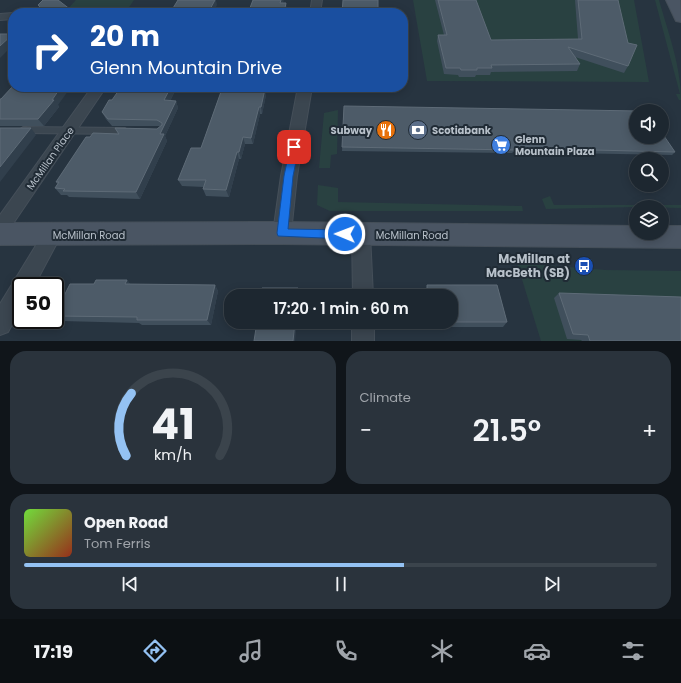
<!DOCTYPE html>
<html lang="en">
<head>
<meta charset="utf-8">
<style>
  body { margin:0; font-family:Poppins,sans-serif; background:#2a333c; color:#f1f3f6; height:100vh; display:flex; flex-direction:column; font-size:15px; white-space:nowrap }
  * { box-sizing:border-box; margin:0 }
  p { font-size:13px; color:#a0a5ab }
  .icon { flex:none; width:22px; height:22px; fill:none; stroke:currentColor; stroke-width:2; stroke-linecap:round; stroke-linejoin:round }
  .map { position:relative; height:341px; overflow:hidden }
  .side { display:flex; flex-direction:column; gap:10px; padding:10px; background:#10151a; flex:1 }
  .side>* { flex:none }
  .top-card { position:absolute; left:8px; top:8px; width:400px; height:84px; border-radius:16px; box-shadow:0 2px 10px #0003,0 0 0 1px #3b444c; background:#1a4fa0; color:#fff; overflow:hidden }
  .tools { position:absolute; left:629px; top:104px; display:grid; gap:8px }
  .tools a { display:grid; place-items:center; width:40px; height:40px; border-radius:50%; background:#1d2730; box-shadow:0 2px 10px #0003,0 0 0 1px #3b444c; font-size:20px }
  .speed { position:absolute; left:12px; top:277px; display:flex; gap:8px; font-size:20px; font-weight:700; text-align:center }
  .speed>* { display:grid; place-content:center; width:52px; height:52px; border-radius:50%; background:#1d2730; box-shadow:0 2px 10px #0003,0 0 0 1px #3b444c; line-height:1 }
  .speed .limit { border:2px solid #111; border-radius:6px; background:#fff; color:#111 }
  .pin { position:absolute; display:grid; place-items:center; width:34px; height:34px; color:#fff; margin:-17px; border-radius:8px; box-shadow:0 2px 6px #0006 }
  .me { position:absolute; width:44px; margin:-22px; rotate:271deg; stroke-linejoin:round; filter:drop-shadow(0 0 3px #0008) }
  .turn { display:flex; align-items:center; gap:14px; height:84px; padding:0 16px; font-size:18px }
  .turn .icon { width:52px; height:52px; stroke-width:2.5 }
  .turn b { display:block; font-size:28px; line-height:34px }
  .big { font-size:30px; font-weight:600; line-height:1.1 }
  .side .card { flex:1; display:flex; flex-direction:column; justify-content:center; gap:6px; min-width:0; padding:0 14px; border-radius:16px; background:#2a333c }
  .side .dial { align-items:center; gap:0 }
  .dial svg { height:104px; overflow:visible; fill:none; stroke:#3b444c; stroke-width:7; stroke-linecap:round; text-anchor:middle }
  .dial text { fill:#f1f3f6; stroke:none }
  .song { display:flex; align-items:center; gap:12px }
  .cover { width:48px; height:48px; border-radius:6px; background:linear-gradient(135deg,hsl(100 70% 55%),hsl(10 70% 35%)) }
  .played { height:4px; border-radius:2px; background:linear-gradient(90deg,#94c2f3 60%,#3b444c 60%) }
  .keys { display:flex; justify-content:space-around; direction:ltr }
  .heat { display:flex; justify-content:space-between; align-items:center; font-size:22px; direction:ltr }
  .side .tiles { flex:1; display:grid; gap:10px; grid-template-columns:1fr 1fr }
  .card:last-child { grid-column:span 2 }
  .trip { position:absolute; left:224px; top:289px; width:234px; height:40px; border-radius:16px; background:#1d2730; box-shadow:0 2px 10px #0003,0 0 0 1px #3b444c; font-weight:600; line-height:40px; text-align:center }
  .dock { display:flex; height:64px; justify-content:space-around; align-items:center; background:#0c1013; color:#a0a5ab }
  .dock .icon { width:28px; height:28px }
  .dock .active { color:#94c2f3 }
  .dock b { font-size:18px; color:#f1f3f6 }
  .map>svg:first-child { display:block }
  .green { fill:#294141 }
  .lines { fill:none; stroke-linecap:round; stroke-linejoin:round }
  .service-casing { stroke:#454f59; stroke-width:2 }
  .minor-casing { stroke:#454f59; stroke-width:2 }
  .secondary-casing { stroke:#454f59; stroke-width:2 }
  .service { fill:#3b4650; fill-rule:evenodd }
  .minor { fill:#3b4650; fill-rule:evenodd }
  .secondary { fill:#4a5563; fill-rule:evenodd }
  .wall { fill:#404f5c }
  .shaded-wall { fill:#313f4c }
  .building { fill:#4d5b68; stroke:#5e6b77 }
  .route { fill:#1a73e8; stroke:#114b97 }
  .labels { text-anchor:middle; stroke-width:4; stroke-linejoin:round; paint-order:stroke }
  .poi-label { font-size:10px; font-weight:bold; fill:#b8c1ca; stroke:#202b35; text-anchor:start }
  .street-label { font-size:10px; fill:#b8c1ca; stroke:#202b35 }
  .near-poi-label { font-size:12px; font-weight:bold; fill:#b8c1ca; stroke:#202b35; text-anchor:end }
</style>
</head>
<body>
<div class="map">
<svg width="681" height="341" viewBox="0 0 681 341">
  <rect width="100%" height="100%" fill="#273440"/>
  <path class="green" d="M76 0H134L125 13H64Z
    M413 0H634L649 82 427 81Z
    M655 0H659C668 32 681 66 681 100H679L676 94H680Z
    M338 110 337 154 331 155 330 168H319L324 113Z
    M318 185 338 188V202L522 206 523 211H330L317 205Z
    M550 196 554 205H681V208L636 207 546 209 542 199Z
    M517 263 606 270 681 271V341H541Z"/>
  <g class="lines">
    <g class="service-casing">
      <path id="service" d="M365 87H400V88L397 90 368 89Z
        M23 127 125 128 129 131 125 134 23 133 19 130Z"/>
    </g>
    <g class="minor-casing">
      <path id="minor" d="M312 0H322L320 13H310Z
        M13 13V19L0 20V14Z
        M92 87H106L6 234 0 237V215Z
        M298 87H312L297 176 291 233 288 239 282 241 276 239 273 233 281 176Z
        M361 226 367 228 370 234 373 296H353L352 234 355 228Z
        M52 227 58 229 61 235 58 241 34 286H21V308L8 332 0 335V304L46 229Z
        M352 322H374V341H352Z"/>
    </g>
    <g class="secondary-casing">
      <path id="secondary" d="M666 0H680L681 22 676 21Z
        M282 222 636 226V233H662V226H681V248L282 244 0 245V223Z"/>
    </g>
    <use href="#service" class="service"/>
    <use href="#minor" class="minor"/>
    <use href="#secondary" class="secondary"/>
  </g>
  <path class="wall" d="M435 0H476L491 40 578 39 575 0H618L628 66 624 73 575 57 580 64 577 71 491 72 490 75H476L475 77H459L458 75 444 74 437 41 438 35H444Z
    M38 5 75 13H43Z
    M177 87 170 101H176L178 108 165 136 167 141 140 199 69 197 67 195H61L55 188 58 185 56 182 90 137 118 134 115 128 157 129 160 126H112L106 119 102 112 112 100Z
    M219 89H262L266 95 262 114H260L253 144H245L241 159H239L229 197 206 196 203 189 204 187 182 186 178 180 201 148 220 94Z
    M0 99 58 105 59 107 44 126H0Z
    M344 106 675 152 672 155 513 152 512 153 342 151Z
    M127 280 130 284 215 285 218 291 211 325H142L139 323 62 321 55 316V314L94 284Z
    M427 285H497L507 322 503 327H430L429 322H451V296H425V291Z
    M559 293 681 341H582L581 340 567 339 554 298Z"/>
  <path class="shaded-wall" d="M215 0H216L217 5 213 13H208Z
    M281 0H284L281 9 280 3Z
    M286 3 287 9 286 13H284Z
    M13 34V45L0 58V46Z
    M61 87H71L58 105 59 107 44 126 38 119Z
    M171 87H177L167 107 164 100Z
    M265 89 266 95 262 114 261 107Z
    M176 101 178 108 165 136 167 141 140 199 136 192 160 134Z
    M259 107 260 114 253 144 251 138Z
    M31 128 36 135 0 182V167Z
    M243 137 245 144 241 159 239 152Z
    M237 152 239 159 229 197 226 190Z
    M127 280 132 286 125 284Z
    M215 285 218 291 211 325 207 320Z
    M298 288 299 294V296H297Z
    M295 322H297L295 341H293Z"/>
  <path class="building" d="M43 0H58L75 13H46L38 5Z
    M178 0H215L208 13H170Z
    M253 0H281L280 3H286L284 13H248Z
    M343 0H378V13H342Z
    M438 0H476L491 40 582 39 578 0H618L628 43 637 45 628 66 568 47 580 64 491 65 492 68H477V70H461L460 68H446L438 35H447Z
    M0 34H13L0 46Z
    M13 86V87H61L52 100H54L38 119H0V99H1Z
    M121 87H171L164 100 176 101 160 134H164L136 192 63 191 65 189 55 188 59 182H56L86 137H90L93 133 119 134 115 128 157 129 162 125V123L157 120 108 119 102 112 109 100H112Z
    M220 87H259V89H265L261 107H259L251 138 243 137 239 152H237L226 190 203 189 206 180H178L191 148H201L222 89H219Z
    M344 106 639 111H636V137H662V133L675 152 513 148 514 150 342 147Z
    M0 128H31L0 167Z
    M96 280H127L125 284 215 285 207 320H137V317L55 316V314L70 284H94Z
    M427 285H497L507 322H451V296H428Z
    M262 288H298L297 296H261Z
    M559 293 681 297V341H590L588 335 573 334Z
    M257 322H295L293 341H254Z"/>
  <path class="route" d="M294 144 299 147 293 176 288 229 345 230 349 231 351 234 349 237 345 239 278 236 277 233 284 176 290 147Z"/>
  <defs>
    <g id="restaurant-disc" transform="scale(1)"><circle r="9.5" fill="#e8710a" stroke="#202b35"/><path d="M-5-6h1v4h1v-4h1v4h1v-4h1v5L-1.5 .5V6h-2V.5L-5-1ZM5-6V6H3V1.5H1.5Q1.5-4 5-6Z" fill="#fff"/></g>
    <g id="bank-disc" transform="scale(1)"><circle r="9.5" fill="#5c6f8a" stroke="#202b35"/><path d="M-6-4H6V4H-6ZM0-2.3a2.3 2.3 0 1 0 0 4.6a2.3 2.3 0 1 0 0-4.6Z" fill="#fff"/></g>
    <g id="supermarket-disc" transform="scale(1)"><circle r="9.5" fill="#3f7fe0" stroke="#202b35"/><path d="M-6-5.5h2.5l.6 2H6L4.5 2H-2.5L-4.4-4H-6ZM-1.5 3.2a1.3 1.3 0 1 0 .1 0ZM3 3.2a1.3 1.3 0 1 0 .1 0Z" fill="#fff"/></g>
    <g id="bus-disc" transform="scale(1)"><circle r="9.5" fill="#1a4fb4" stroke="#202b35"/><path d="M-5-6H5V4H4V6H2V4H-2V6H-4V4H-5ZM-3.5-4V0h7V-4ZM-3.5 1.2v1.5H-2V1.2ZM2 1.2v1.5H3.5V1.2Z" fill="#fff"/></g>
  </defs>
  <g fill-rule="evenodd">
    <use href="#restaurant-disc" x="386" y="130"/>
    <use href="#bank-disc" x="418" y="130"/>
    <use href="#supermarket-disc" x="501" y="145"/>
    <use href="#bus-disc" x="584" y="266"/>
  </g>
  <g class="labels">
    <g class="poi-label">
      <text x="372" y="134" text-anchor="end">Subway</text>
      <text x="432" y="134">Scotiabank</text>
      <text x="515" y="143">Glenn<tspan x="515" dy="12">Mountain Plaza</tspan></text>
    </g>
    <g class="street-label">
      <text transform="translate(50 158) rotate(-55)" y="4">McMillan Place</text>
      <text x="89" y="239">McMillan Road</text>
      <text x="412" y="239">McMillan Road</text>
    </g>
    <g class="near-poi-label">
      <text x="570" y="263">McMillan at<tspan x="570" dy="14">MacBeth (SB)</tspan></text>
    </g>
  </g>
</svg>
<div class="tools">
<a><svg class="icon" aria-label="sound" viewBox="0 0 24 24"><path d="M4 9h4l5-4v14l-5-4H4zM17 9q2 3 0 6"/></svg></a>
<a><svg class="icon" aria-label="search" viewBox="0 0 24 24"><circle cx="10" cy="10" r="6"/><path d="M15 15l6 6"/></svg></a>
<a><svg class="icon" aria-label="layers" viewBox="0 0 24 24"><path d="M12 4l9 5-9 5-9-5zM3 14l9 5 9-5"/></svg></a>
</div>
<div class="speed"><div class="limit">50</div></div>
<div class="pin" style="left:294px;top:147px;background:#d93025"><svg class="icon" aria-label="arrive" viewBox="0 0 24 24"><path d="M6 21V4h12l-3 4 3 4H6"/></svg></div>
<svg class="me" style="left:345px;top:234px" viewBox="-20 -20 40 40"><circle r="17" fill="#1a73e8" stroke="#fff" stroke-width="3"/><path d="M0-11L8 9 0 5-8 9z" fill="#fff"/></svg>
<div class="trip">17:20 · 1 min · 60 m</div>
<div class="top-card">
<div class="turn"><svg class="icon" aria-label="right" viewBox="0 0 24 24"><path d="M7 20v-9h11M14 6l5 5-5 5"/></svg><div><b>20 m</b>Glenn Mountain Drive</div></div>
</div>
</div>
<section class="side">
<div class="tiles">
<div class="card dial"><svg viewBox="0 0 100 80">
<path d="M14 69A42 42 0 1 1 86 69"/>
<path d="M14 69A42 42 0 0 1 18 21" stroke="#94c2f3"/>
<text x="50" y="56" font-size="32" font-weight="700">41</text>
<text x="50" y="72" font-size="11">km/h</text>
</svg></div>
<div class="card"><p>Climate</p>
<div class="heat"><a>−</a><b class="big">21.5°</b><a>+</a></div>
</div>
<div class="card">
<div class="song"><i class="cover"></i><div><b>Open Road</b><p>Tom Ferris</p></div></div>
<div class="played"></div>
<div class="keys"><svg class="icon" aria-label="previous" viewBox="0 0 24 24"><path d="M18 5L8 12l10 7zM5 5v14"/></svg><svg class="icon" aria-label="pause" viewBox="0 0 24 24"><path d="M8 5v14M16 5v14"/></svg><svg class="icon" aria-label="next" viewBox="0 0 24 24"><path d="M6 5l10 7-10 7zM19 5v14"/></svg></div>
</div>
</div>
</section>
<nav class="dock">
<b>17:19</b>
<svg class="icon active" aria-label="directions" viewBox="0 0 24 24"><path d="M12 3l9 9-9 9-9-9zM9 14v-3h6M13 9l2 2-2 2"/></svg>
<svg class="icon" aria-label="music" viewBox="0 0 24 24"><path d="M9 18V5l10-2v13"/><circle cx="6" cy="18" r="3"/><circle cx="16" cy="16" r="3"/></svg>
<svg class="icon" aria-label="phone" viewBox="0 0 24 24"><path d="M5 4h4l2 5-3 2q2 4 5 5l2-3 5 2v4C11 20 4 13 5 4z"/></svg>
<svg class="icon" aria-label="climate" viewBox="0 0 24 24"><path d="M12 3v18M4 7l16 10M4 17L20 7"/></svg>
<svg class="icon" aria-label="car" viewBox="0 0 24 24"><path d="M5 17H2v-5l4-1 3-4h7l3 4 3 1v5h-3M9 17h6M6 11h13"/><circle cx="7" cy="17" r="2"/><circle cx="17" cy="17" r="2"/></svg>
<svg class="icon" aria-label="filters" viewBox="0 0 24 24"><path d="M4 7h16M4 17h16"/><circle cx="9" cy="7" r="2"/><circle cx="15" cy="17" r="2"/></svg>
</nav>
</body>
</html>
